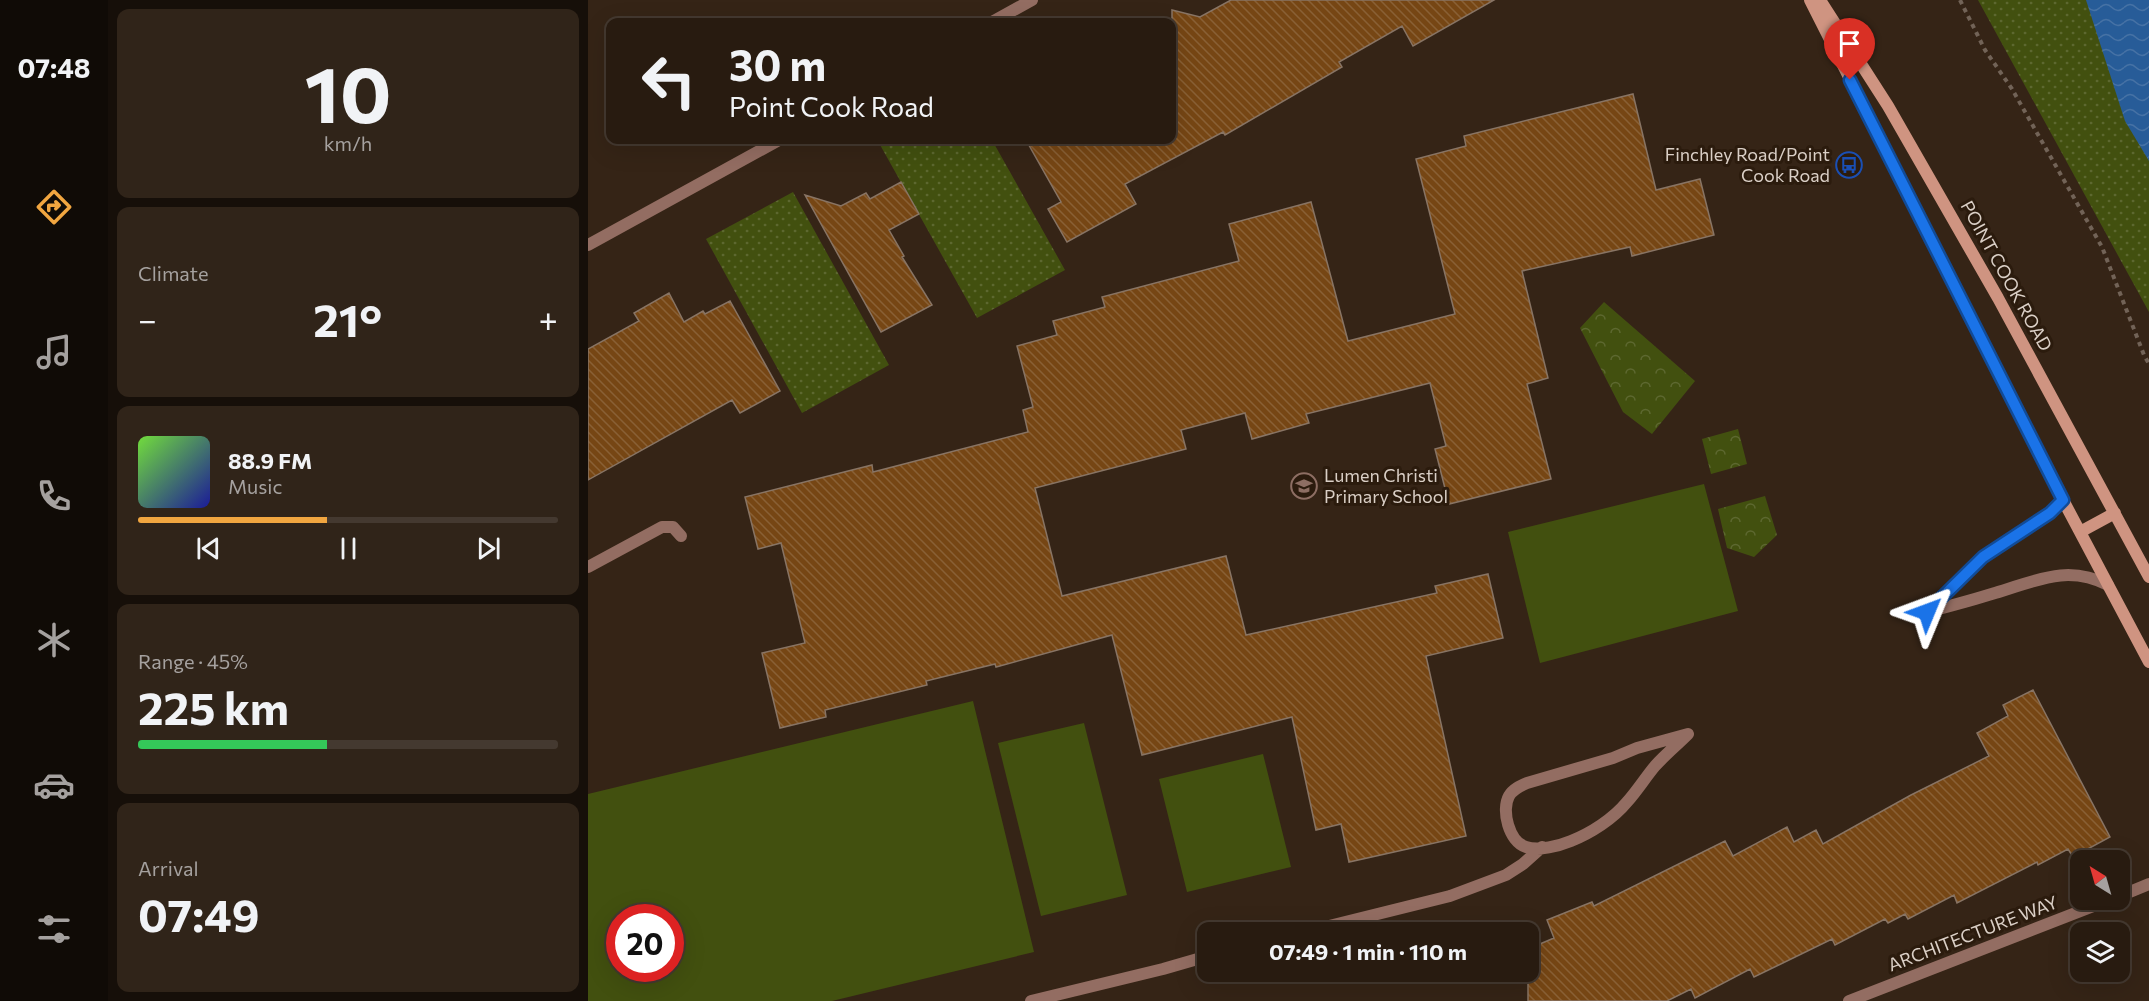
<!DOCTYPE html>
<html lang="en">
<head>
<meta charset="utf-8">
<style>
  body { margin:0; font-family:Commissioner,sans-serif; background:#302419; color:#f1f3f6; height:100vh; display:flex; flex-direction:column; font-size:22px; white-space:nowrap }
  * { box-sizing:border-box; margin:0 }
  p { font-size:20px; color:#a5a19f }
  .icon { flex:none; width:33px; height:33px; fill:none; stroke:currentColor; stroke-width:2; stroke-linecap:round; stroke-linejoin:round }
  .map { position:relative; flex:1; overflow:hidden }
  .sheet { display:flex; flex-direction:column; gap:9px; padding:9px; background:#160f09; width:480px }
  .sheet>* { flex:none }
  .top-card { position:absolute; left:18px; top:18px; width:570px; height:126px; border-radius:12px; box-shadow:0 6px 24px #0002,0 0 0 2px #443930; background:#281b10; color:#f1f3f6; overflow:hidden }
  .needle { width:39px; rotate:323deg }
  .fabs { position:absolute; left:1482px; top:850px; display:grid; gap:12px }
  .fabs a { display:grid; place-items:center; width:60px; height:60px; border-radius:12px; background:#281b10; box-shadow:0 6px 24px #0002,0 0 0 2px #443930; font-size:30px }
  .speed { position:absolute; left:18px; top:904px; display:flex; gap:12px; font-size:30px; font-weight:700; text-align:center }
  .speed>* { display:grid; place-content:center; width:78px; height:78px; border-radius:50%; background:#281b10; box-shadow:0 6px 24px #0002,0 0 0 2px #443930; line-height:1 }
  .speed .limit { border:9px solid #d22; background:#fff; color:#111 }
  .pin { position:absolute; display:grid; place-items:center; width:51px; height:51px; color:#fff; margin:-62px -26px; border-radius:50% 50% 50% 0; rotate:-45deg; box-shadow:0 0 6px #0007 }
  .pin .icon { rotate:45deg }
  .me { position:absolute; width:66px; margin:-33px; rotate:46deg; stroke-linejoin:round; filter:drop-shadow(0 0 4px #0008) }
  .turn { display:flex; align-items:center; gap:21px; height:126px; padding:0 24px; font-size:27px }
  .turn .icon { width:78px; height:78px; stroke-width:2.5 }
  .turn b { display:block; font-size:42px; line-height:51px }
  .big { font-size:45px; font-weight:700; line-height:1.1 }
  .sheet .card { flex:1; display:flex; flex-direction:column; justify-content:center; gap:9px; min-width:0; padding:0 21px; border-radius:12px; background:#302419 }
  .sheet .dial { align-items:center; gap:0 }
  .dial b { font-size:78px; line-height:1 }
  .song { display:flex; align-items:center; gap:18px }
  .cover { width:72px; height:72px; border-radius:9px; background:linear-gradient(135deg,hsl(100 70% 55%),hsl(240 70% 35%)) }
  .played { height:6px; border-radius:3px; background:linear-gradient(90deg,#f1a640 45%,#443930 45%) }
  .keys { display:flex; justify-content:space-around; direction:ltr }
  .heat { display:flex; justify-content:space-between; align-items:center; font-size:33px; direction:ltr }
  .charge { height:9px; border-radius:4px; background:linear-gradient(90deg,#34c759 45%,#443930 0) }
  .trip { position:absolute; left:609px; top:922px; width:342px; height:60px; border-radius:12px; background:#281b10; box-shadow:0 6px 24px #0002,0 0 0 2px #443930; font-weight:700; line-height:60px; text-align:center }
  main { display:flex; flex:1; min-height:0 }
  .tab-bar { display:flex; flex-direction:column; width:108px; justify-content:space-around; align-items:center; background:#100b06; color:#a5a19f }
  .tab-bar .icon { width:42px; height:42px }
  .tab-bar .selected { color:#f1a640 }
  .tab-bar b { font-size:27px; color:#f1f3f6 }
  .map>svg:first-child { display:block }
  .grass { fill:url(#grass-dots) }
  .park { fill:url(#park-crowns) }
  .pitch { fill:#42500f; fill-rule:evenodd }
  .water { fill:url(#water-waves) }
  .building { fill:url(#building-back-hatch); stroke:#887464; stroke-width:1.5 }
  .lines { fill:none; stroke-linecap:round; stroke-linejoin:round }
  .path { stroke:#726357; stroke-width:4; stroke-dasharray:4.5 4.5; stroke-linecap:butt }
  .service { stroke:#936d62; stroke-width:12 }
  .minor { stroke:#936d62; stroke-width:12 }
  .secondary { stroke:#cf9481; stroke-width:12 }
  .route-casing { stroke:#114b97; stroke-width:15 }
  .route { stroke:#1a73e8; stroke-width:10 }
  .labels { text-anchor:middle; stroke-width:6; stroke-linejoin:round; paint-order:stroke }
  .poi-label { font-size:18px; fill:#dacfc6; stroke:#2b1b0d; text-anchor:end }
  .street-label { font-size:18px; fill:#dacfc6; stroke:#2b1b0d }
</style>
</head>
<body>
<main>
<nav class="tab-bar">
<b>07:48</b>
<svg class="icon selected" aria-label="directions" viewBox="0 0 24 24"><path d="M12 3l9 9-9 9-9-9zM9 14v-3h6M13 9l2 2-2 2"/></svg>
<svg class="icon" aria-label="music" viewBox="0 0 24 24"><path d="M9 18V5l10-2v13"/><circle cx="6" cy="18" r="3"/><circle cx="16" cy="16" r="3"/></svg>
<svg class="icon" aria-label="phone" viewBox="0 0 24 24"><path d="M5 4h4l2 5-3 2q2 4 5 5l2-3 5 2v4C11 20 4 13 5 4z"/></svg>
<svg class="icon" aria-label="climate" viewBox="0 0 24 24"><path d="M12 3v18M4 7l16 10M4 17L20 7"/></svg>
<svg class="icon" aria-label="car" viewBox="0 0 24 24"><path d="M5 17H2v-5l4-1 3-4h7l3 4 3 1v5h-3M9 17h6M6 11h13"/><circle cx="7" cy="17" r="2"/><circle cx="17" cy="17" r="2"/></svg>
<svg class="icon" aria-label="filters" viewBox="0 0 24 24"><path d="M4 7h16M4 17h16"/><circle cx="9" cy="7" r="2"/><circle cx="15" cy="17" r="2"/></svg>
</nav>
<section class="sheet">
<div class="card dial"><b>10</b><p>km/h</p></div>
<div class="card"><p>Climate</p>
<div class="heat"><a>−</a><b class="big">21°</b><a>+</a></div>
</div>
<div class="card">
<div class="song"><i class="cover"></i><div><b>88.9 FM</b><p>Music</p></div></div>
<div class="played"></div>
<div class="keys"><svg class="icon" aria-label="previous" viewBox="0 0 24 24"><path d="M18 5L8 12l10 7zM5 5v14"/></svg><svg class="icon" aria-label="pause" viewBox="0 0 24 24"><path d="M8 5v14M16 5v14"/></svg><svg class="icon" aria-label="next" viewBox="0 0 24 24"><path d="M6 5l10 7-10 7zM19 5v14"/></svg></div>
</div>
<div class="card"><p>Range · 45%</p><b class="big">225 km</b><div class="charge"></div></div>
<div class="card"><p>Arrival</p><b class="big">07:49</b></div>
</section>
<div class="map">
<svg width="1561" height="1001" viewBox="0 0 1561 1001">
  <defs>
    <pattern id="grass-dots" width="8" height="8" patternUnits="userSpaceOnUse" patternTransform="scale(1.5)"><rect width="8" height="8" fill="#42500f"/><path d="M2 2h.1M6 6h.1" fill="none" stroke="#5d6830" stroke-width="1.8" stroke-linecap="round"/></pattern>
    <pattern id="park-crowns" width="20" height="18" patternUnits="userSpaceOnUse" patternTransform="scale(1.5)"><rect width="20" height="18" fill="#42500f"/><path d="M2 6a3 3 0 1 1 6 0M12 15a3 3 0 1 1 6 0" fill="none" stroke="#5d6830"/></pattern>
    <pattern id="water-waves" width="16" height="10" patternUnits="userSpaceOnUse" patternTransform="scale(1.5)"><rect width="16" height="10" fill="#275c98"/><path d="M0 5q4-4 8 0t8 0" fill="none" stroke="#4672a5"/></pattern>
    <pattern id="building-back-hatch" width="6" height="6" patternUnits="userSpaceOnUse" patternTransform="scale(1.5)"><rect width="6" height="6" fill="#764614"/><path d="M-1 5l2 2M0 0l6 6M5-1l2 2" fill="none" stroke="#896035"/></pattern>
  </defs>
  <rect width="100%" height="100%" fill="#352416"/>
  <path class="grass" d="M1390 0H1561V312Z
    M298 140H404L477 270 389 318 291 143Z
    M205 192 301 365 214 413 118 239Z"/>
  <path class="park" d="M1016 302 1107 381 1064 434 1035 412 992 328Z
    M1150 429 1159 464 1123 474 1114 439Z
    M1177 496 1189 535 1166 557 1139 548 1130 509Z"/>
  <path class="pitch" d="M1116 484 1150 611 952 663 920 532Z
    M385 701 446 952 244 1001H0V794ZM32 918H82V969H32Z
    M496 723 539 895 453 916 410 743Z
    M675 754 703 867 599 892 571 779Z"/>
  <path class="water" d="M1498 0H1561V161L1537 121Z"/>
  <path class="building" d="M643 0H906L825 46 814 26 751 62 754 67 637 135 635 132 537 184 548 204 479 242 460 209 473 202 438 140H584V10L612 17Z
    M1045 94 1068 190 1112 179 1126 235 1044 256 1042 247 934 271 960 378 939 384 963 479 861 504 847 449 858 446 842 383 718 414 721 423 664 439 657 413 593 430 598 449 447 488 474 596 638 556 658 635 849 593 847 586 900 574 915 638 838 656 878 836 761 862 753 824 728 830 704 717 554 755 524 635 408 667 407 664 338 681 339 685 237 710 238 717 192 728 174 653 217 643 193 543 170 549 157 497 284 465 285 472 440 432 435 410 445 407 429 346 469 335 465 321 517 307 514 297 651 261 641 224 723 202 760 341 867 314 828 159 878 146 876 136Z
    M313 182 331 214 301 230 316 256 314 257 344 305 293 332 217 195 253 206 278 193 282 199Z
    M81 293 96 322 115 311 117 314 142 301 192 391 152 413 144 400 0 480V349L51 321 46 313Z
    M1445 690 1522 837 1485 857 1480 849 1450 865 1449 862 1369 903 1366 895 1320 919 1317 914 1300 923 1297 919 1247 945 1244 939 1166 977 1162 969 1107 998 1103 989 1079 1001H940V949L966 938 959 920 1004 902 1006 906 1137 841 1145 856 1199 827 1206 842 1228 830 1235 844 1323 795 1401 756 1389 733 1420 716 1415 705Z"/>
  <g class="lines">
    <path class="path" d="M1372 0 1397 50 1424 89 1514 247 1556 355 1561 364"/>
    <path class="service" d="M0 567 74 527H85L93 536
      M1339 612C1362 606 1385 600 1407 593 1448 581 1479 564 1520 585
      M1340 612 1395 557 1462 513 1475 500
      M1100 734C1089 745 1077 755 1067 766 1057 778 1049 791 1039 802 1025 819 1003 833 983 841 971 846 951 851 938 847 921 842 913 810 921 796 925 789 932 786 939 783L1025 758 1049 748Z
      M713 933 862 896 918 875 935 864 954 847
      M443 1001 575 969 620 956"/>
    <path class="minor" d="M404 22 444 0
      M0 245 191 140
      M1532 896 1561 884
      M1261 1001 1521 900"/>
    <path class="secondary" d="M1222 0 1475 500 1561 662
      M1232 0 1300 106 1410 298 1561 577
      M1492 532 1527 513"/>
  </g>
  <g class="lines">
    <g class="route-casing">
      <path id="route" d="M1262 80 1475 500 1462 513 1395 557 1339 612"/>
    </g>
    <use href="#route" class="route"/>
  </g>
  <defs>
    <g id="bus-ring" transform="scale(1.35)"><circle r="9.5" fill="#2b1b0d" stroke="#1a4fb4" stroke-width="1.5"/><path d="M-5-6H5V4H4V6H2V4H-2V6H-4V4H-5ZM-3.5-4V0h7V-4ZM-3.5 1.2v1.5H-2V1.2ZM2 1.2v1.5H3.5V1.2Z" fill="#1a4fb4"/></g>
    <g id="school-ring" transform="scale(1.35)"><circle r="9.5" fill="#2b1b0d" stroke="#8d6e63" stroke-width="1.5"/><path d="M0-5L7-2L0 1L-7-2ZM-4 1L0 2.5L4 1V4Q0 6-4 4Z" fill="#8d6e63"/></g>
  </defs>
  <g fill-rule="evenodd">
    <use href="#bus-ring" x="1261" y="165"/>
    <use href="#school-ring" x="716" y="486"/>
  </g>
  <g class="labels">
    <g class="poi-label">
      <text x="1242" y="161">Finchley Road/Point<tspan x="1242" dy="21">Cook Road</tspan></text>
      <text x="736" y="482" text-anchor="start">Lumen Christi<tspan x="736" dy="21">Primary School</tspan></text>
    </g>
    <g class="street-label">
      <text transform="translate(1418 276) rotate(61)" y="6">POINT COOK ROAD</text>
      <text transform="translate(1385 934) rotate(-21)" y="6">ARCHITECTURE WAY</text>
    </g>
  </g>
</svg>
<div class="fabs">
<a><svg class="needle" viewBox="-14 -14 28 28"><path d="M0-13l5 13h-10z" fill="#e53935"/><path d="M0 13l5-13h-10z" fill="#a5a19f"/></svg></a>
<a><svg class="icon" aria-label="layers" viewBox="0 0 24 24"><path d="M12 4l9 5-9 5-9-5zM3 14l9 5 9-5"/></svg></a>
</div>
<div class="speed"><div class="limit">20</div></div>
<div class="pin" style="left:1262px;top:80px;background:#d93025"><svg class="icon" aria-label="arrive" viewBox="0 0 24 24"><path d="M6 21V4h12l-3 4 3 4H6"/></svg></div>
<svg class="me" style="left:1339px;top:612px" viewBox="-20 -20 40 40"><path d="M0-17L14 15 0 8-14 15z" fill="#1a73e8" stroke="#fff" stroke-width="4"/></svg>
<div class="trip">07:49 · 1 min · 110 m</div>
<div class="top-card">
<div class="turn"><svg class="icon" aria-label="left" viewBox="0 0 24 24"><path d="M17 20v-9H6M10 6l-5 5 5 5"/></svg><div><b>30 m</b>Point Cook Road</div></div>
</div>
</div>
</main>
</body>
</html>
